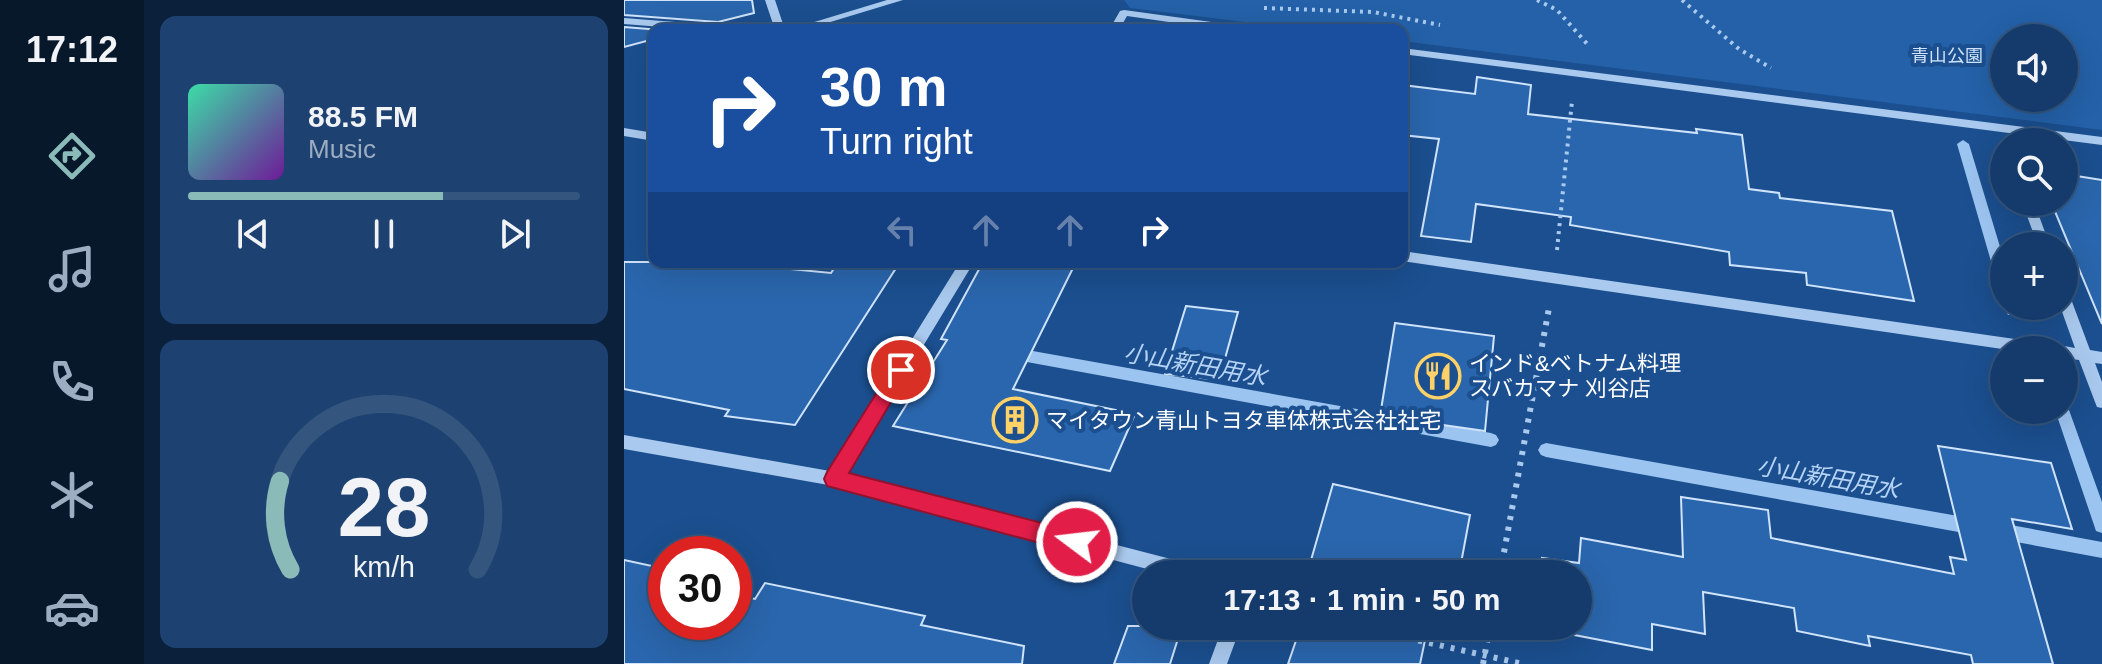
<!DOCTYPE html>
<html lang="en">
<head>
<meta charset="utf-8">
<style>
  body { margin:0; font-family:Arial,"Noto Sans JP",sans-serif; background:#1d4271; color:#f1f3f6; height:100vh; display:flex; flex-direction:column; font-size:30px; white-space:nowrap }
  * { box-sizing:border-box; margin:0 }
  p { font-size:26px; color:#9dadc1 }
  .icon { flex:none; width:44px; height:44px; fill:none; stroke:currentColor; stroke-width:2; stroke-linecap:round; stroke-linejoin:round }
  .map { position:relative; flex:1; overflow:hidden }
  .drawer { display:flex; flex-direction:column; gap:16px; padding:16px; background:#0b203b; width:480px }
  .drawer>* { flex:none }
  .banner { position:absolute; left:24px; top:24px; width:760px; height:244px; border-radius:16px; box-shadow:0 8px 32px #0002,0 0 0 2px #33557e; background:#1a4fa0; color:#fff; overflow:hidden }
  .buttons { position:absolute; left:1366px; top:24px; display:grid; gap:16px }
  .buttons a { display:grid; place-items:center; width:88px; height:88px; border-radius:50%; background:#143b6b; box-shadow:0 8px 32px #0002,0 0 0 2px #33557e; font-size:40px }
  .speed { position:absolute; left:24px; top:536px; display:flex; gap:16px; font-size:40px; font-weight:700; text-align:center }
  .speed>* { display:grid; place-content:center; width:104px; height:104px; border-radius:50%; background:#143b6b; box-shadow:0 8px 32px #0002,0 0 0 2px #33557e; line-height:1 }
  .speed .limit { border:12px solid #d22; background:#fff; color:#111 }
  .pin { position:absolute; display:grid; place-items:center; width:68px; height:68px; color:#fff; margin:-34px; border:4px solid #fff; border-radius:50%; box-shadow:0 2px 8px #0007 }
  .me { position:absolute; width:88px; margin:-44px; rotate:285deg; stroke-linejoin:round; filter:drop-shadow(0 0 6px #0008) }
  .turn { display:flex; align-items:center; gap:28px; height:168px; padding:0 40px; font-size:36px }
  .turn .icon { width:104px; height:104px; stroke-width:2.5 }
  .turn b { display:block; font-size:56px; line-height:68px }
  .lanes { display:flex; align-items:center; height:76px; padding:0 40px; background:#0003; justify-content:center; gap:40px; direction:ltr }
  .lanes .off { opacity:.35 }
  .drawer .widget { flex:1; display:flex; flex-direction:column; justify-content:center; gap:12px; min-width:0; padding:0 28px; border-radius:16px; background:#1d4271 }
  .drawer .dial { align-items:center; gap:0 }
  .dial svg { height:208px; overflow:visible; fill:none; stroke:#33557e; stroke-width:7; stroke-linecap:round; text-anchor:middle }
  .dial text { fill:#f1f3f6; stroke:none }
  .song { display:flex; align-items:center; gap:24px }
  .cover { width:96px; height:96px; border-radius:12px; background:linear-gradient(135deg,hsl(160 70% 55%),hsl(280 70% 35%)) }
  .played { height:8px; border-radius:4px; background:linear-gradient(90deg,#8bbbb9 65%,#33557e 65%) }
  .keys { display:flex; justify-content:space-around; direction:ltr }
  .trip { position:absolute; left:508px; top:560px; width:460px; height:80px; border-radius:40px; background:#143b6b; box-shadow:0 8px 32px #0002,0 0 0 2px #33557e; font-weight:700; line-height:80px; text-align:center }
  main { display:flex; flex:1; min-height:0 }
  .menu { display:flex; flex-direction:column; width:144px; justify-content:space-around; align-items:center; background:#08182b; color:#9dadc1 }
  .menu .icon { width:56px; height:56px }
  .menu .active { color:#8bbbb9 }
  .menu b { font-size:36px; color:#f1f3f6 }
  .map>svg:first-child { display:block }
  .green { fill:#2461a8; fill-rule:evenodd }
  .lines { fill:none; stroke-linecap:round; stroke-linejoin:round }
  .stream { fill:#9cc4f0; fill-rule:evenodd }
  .building { fill:#2a66ad; stroke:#cfe3fa; stroke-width:2 }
  .path-far1 { stroke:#a9c9ee; stroke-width:4; stroke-dasharray:3 5; stroke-linecap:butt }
  .path { stroke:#a9c9ee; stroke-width:6; stroke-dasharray:4 7; stroke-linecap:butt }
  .minor { fill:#a9c9ee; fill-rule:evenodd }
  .route { fill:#e11d48; stroke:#92132f; stroke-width:2 }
  .labels { text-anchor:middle; stroke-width:8; stroke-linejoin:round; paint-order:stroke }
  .far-park-label { font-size:18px; fill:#cfe3fa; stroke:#1b4f8f }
  .poi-label { font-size:22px; fill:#fff; stroke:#1b4f8f; text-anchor:start }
  .water-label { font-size:24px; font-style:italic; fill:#b5d3f5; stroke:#1b4f8f }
</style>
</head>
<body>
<main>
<nav class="menu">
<b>17:12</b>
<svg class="icon active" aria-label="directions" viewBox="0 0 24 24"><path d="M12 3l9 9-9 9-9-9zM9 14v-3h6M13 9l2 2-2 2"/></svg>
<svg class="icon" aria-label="music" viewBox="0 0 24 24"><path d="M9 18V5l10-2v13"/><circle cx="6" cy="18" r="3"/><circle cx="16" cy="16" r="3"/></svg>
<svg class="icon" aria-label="phone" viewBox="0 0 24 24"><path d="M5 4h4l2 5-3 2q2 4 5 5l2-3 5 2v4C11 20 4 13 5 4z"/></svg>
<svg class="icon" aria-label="climate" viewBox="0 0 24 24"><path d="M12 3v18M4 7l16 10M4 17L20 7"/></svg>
<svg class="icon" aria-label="car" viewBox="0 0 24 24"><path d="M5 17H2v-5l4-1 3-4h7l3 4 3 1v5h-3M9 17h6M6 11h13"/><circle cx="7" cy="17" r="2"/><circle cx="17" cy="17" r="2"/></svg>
</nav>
<section class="drawer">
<div class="widget">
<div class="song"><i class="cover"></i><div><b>88.5 FM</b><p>Music</p></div></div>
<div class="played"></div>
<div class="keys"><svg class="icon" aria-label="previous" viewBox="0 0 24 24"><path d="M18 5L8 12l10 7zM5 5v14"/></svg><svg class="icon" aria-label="pause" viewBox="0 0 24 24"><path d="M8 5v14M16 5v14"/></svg><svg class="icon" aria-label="next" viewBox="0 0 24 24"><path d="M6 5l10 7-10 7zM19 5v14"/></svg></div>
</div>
<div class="widget dial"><svg viewBox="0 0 100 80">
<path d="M14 69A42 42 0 1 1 86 69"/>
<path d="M14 69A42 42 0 0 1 10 35" stroke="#8bbbb9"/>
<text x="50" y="56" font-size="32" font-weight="700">28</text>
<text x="50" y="72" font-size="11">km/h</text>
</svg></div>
</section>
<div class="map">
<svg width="1478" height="664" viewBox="0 0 1478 664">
  <rect width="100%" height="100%" fill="#1b4f8f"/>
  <path class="green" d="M500 0H1478V130L778 41V30H686L506 8ZM1380 38H1440V98H1380Z"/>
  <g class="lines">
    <path class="stream" d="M1339 140 1345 144 1380 260V287L1373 282 1333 144Z
      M1380 306H1394L1396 311 1394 315H1384Z
      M386 347 867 433 872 435 875 440 872 445 867 447 386 359 381 357 379 353 381 349Z
      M1440 404 1445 410 1478 502V533L1472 531 1470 525 1431 410H1440Z
      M922 443 1351 519 1357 521 1359 527 1357 533 1351 535 922 457 917 455 914 450 917 445Z
      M1376 523 1478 542V558L1376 539 1370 537 1368 531 1370 525Z"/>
  </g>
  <path class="building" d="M0 0H128L130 13 94 22 0 15Z
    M0 27 37 30H30V39L0 47Z
    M853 77 907 85 904 114 1073 133 1072 129 1118 135 1125 189 1155 193 1156 198 1268 211 1290 301 1183 285 1182 273 1106 265 1105 252 946 225 947 217 852 204 847 242 797 236 815 139 778 135V85L851 94Z
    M1440 174 1478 180V324L1427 202H1440Z
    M0 262H93L207 273 214 262H276L171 425 101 416 105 410 0 389Z
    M359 262H452L389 389 511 414 486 471 269 426 323 340 317 339Z
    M562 306 614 312 595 380 541 374Z
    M771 323 870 336 861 431 756 416Z
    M1314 446 1427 463 1448 529 1388 519 1429 664H1349L1347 655 1244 636 1246 646 1173 631 1170 608 1079 592 1081 634 1028 624V650L914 628 954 626V574H917L918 558 955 563 957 538 1059 557 1057 497 1144 510 1147 538 1330 574 1326 557 1342 560Z
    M709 484 846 515 835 574H683Z
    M0 560 42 569V622H110V595L131 599 141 583 301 616 297 625 400 646 398 664H0Z
    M504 626H558L546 664H490Z
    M677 626H804L796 664H664Z"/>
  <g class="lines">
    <path class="path-far1" d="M913 0 933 10 965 46
      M1058 0 1115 49 1147 68
      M640 8 749 12 816 25
      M933 250 948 101"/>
    <path class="path" d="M876 574 925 308
      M730 626 899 664
      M859 664 866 626"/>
    <path class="minor" d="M141 0H151L161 30H151Z
      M263 0H279L180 30H164Z
      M500 10 624 27 629 30H601L503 16 495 30H485L496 11Z
      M0 18 115 27 120 30H75L0 24Z
      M778 48 1478 137V145L778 54Z
      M0 128 30 133V141L0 136Z
      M1398 202H1410L1426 246H1414Z
      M778 251 1425 344 1430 346 1432 350H1385L778 261Z
      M336 262H350L221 475 574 566 580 568 582 574H542L210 486 0 449V435L206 471Z
      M1440 294 1445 295 1447 299 1466 350 1478 352V364L1471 363 1478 382V408L1473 407 1471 402 1455 360 1440 358V350H1434L1440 346 1451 348 1436 306H1440Z
      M599 626H617L603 664H585Z"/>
  </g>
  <path class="route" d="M277 362 283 365 286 370 225 473 453 532 460 535 463 542 460 550 453 553 203 486 200 479 203 472 270 365Z"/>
  <defs>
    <g id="restaurant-ring" transform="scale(2.3)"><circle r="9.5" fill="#1b4f8f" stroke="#ffd166" stroke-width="1.5"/><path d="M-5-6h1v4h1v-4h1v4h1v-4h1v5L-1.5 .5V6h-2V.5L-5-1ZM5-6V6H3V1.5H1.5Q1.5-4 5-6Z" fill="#ffd166"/></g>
    <g id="building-ring" transform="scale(2.3)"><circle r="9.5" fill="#1b4f8f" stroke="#ffd166" stroke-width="1.5"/><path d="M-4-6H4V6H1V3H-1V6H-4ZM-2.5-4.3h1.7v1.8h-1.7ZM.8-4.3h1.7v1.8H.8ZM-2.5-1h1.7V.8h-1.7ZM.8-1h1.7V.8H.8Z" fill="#ffd166"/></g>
  </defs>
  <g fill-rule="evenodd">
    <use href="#restaurant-ring" x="814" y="376"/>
    <use href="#building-ring" x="391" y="420"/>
  </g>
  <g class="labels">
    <g class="far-park-label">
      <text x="1323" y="62">青山公園</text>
    </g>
    <g class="poi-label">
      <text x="845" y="371">インド&amp;ベトナム料理<tspan x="845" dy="25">スバカマナ 刈谷店</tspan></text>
      <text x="422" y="428">マイタウン青山トヨタ車体株式会社社宅</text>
    </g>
    <g class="water-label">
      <text transform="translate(571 365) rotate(10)" y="8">小山新田用水</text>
      <text transform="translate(1204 478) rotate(10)" y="8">小山新田用水</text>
    </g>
  </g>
</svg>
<div class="buttons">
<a><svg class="icon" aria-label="sound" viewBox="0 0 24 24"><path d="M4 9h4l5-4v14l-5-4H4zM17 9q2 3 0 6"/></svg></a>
<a><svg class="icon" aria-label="search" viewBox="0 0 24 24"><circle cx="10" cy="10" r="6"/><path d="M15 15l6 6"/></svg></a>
<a>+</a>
<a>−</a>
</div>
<div class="speed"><div class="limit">30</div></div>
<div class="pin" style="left:277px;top:370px;background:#d93025"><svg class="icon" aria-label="arrive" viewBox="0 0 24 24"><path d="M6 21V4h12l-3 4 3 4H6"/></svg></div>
<svg class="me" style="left:453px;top:542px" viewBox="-20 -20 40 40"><circle r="17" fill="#e11d48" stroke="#fff" stroke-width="3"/><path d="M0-11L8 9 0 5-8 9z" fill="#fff"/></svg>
<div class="trip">17:13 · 1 min · 50 m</div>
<div class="banner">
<div class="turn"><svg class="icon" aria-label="right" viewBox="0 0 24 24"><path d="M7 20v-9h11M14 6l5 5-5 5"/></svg><div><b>30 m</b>Turn right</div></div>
<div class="lanes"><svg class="icon off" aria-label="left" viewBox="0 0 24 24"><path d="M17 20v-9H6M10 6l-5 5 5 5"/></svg><svg class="icon off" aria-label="ahead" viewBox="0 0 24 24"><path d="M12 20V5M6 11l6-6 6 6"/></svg><svg class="icon off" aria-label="ahead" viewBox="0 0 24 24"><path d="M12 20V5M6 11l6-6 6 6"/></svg><svg class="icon" aria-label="right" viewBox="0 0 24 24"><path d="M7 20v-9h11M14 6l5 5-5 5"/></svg></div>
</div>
</div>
</main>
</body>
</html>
